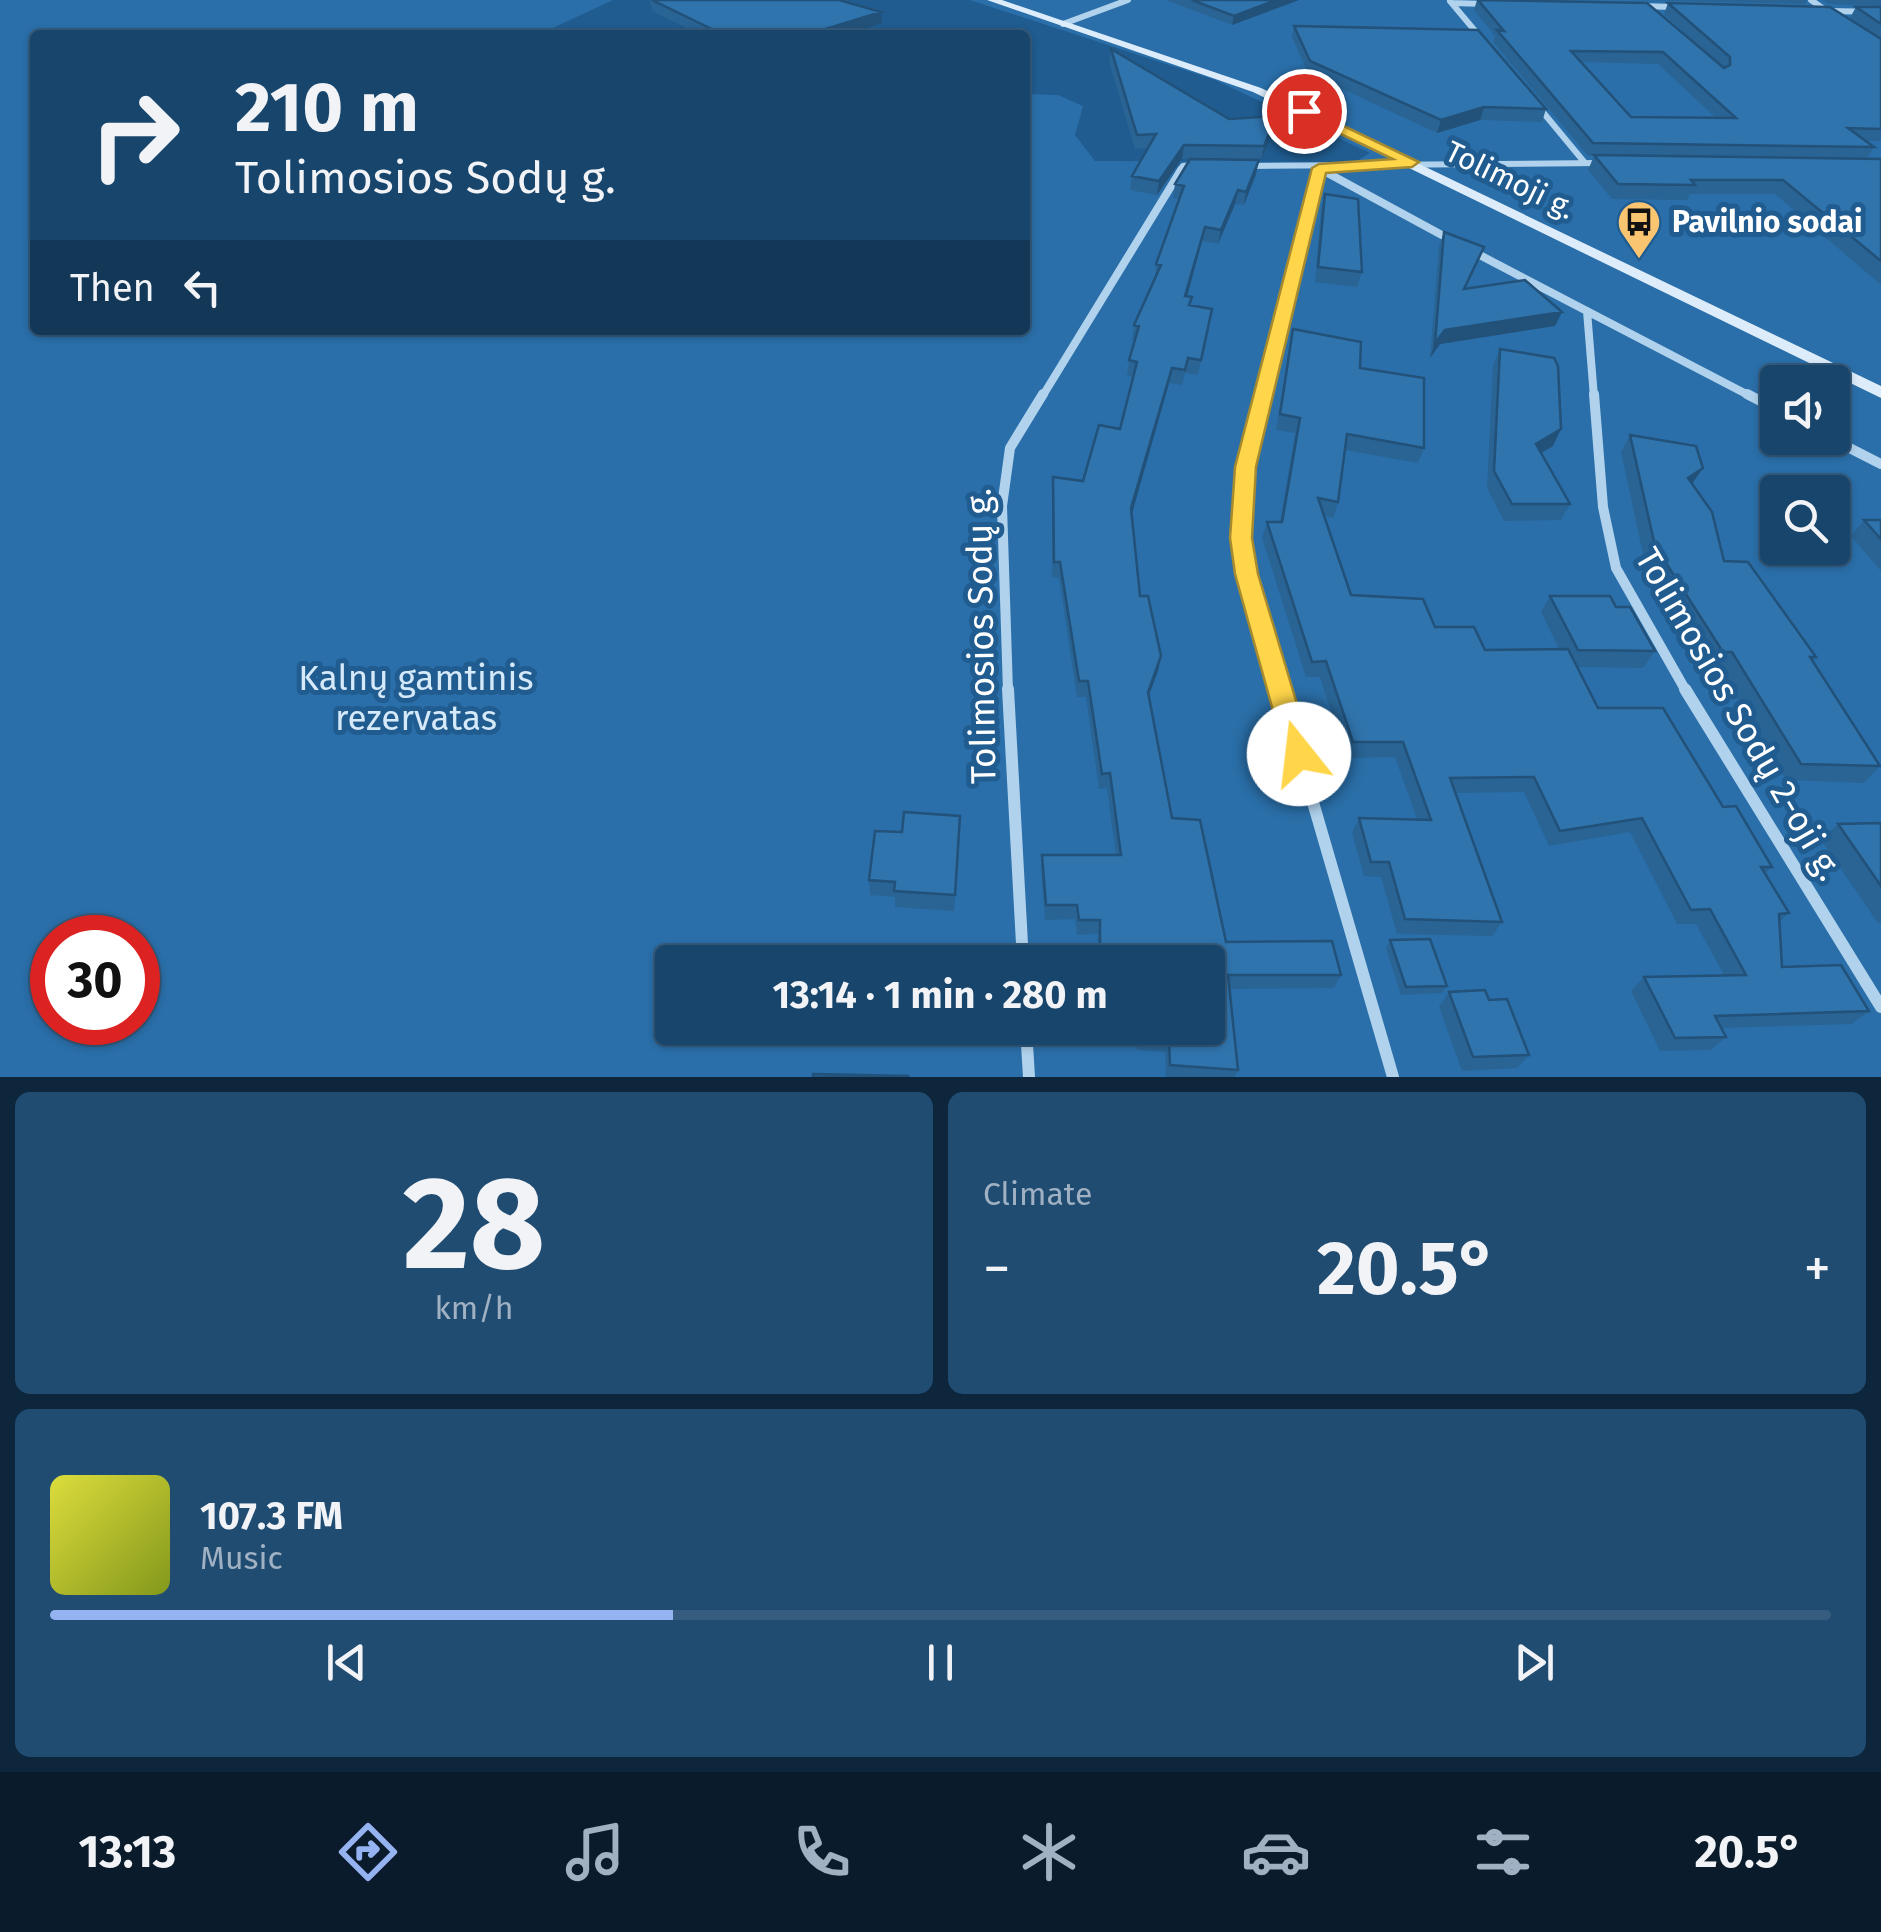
<!DOCTYPE html>
<html lang="en">
<head>
<meta charset="utf-8">
<style>
  body { margin:0; font-family:"Fira Sans",sans-serif; background:#214c72; color:#f1f3f6; height:100vh; display:flex; flex-direction:column; font-size:38px; white-space:nowrap }
  * { box-sizing:border-box; margin:0 }
  p { font-size:32px; color:#9fb1c2 }
  .icon { flex:none; width:55px; height:55px; fill:none; stroke:currentColor; stroke-width:2; stroke-linecap:round; stroke-linejoin:round }
  .map { position:relative; height:1077px; overflow:hidden }
  .side { display:flex; flex-direction:column; gap:15px; padding:15px; background:#0d263b; flex:1 }
  .side>* { flex:none }
  .guide { position:absolute; left:30px; top:30px; width:1000px; height:305px; border-radius:10px; box-shadow:0 2px 8px #0004,0 0 0 2px #365d7f; background:#18456c; color:#f1f3f6; overflow:hidden }
  .controls { position:absolute; left:1760px; top:365px; display:grid; gap:20px }
  .controls a { display:grid; place-items:center; width:90px; height:90px; border-radius:10px; background:#18456c; box-shadow:0 2px 8px #0004,0 0 0 2px #365d7f; font-size:50px }
  .speed { position:absolute; left:30px; top:915px; display:flex; gap:20px; font-size:50px; font-weight:700; text-align:center }
  .speed>* { display:grid; place-content:center; width:130px; height:130px; border-radius:50%; background:#18456c; box-shadow:0 2px 8px #0004,0 0 0 2px #365d7f; line-height:1 }
  .speed .limit { border:15px solid #d22; background:#fff; color:#111 }
  .pin { position:absolute; display:grid; place-items:center; width:85px; height:85px; color:#fff; margin:-42px; border:5px solid #fff; border-radius:50%; box-shadow:0 2px 10px #0007 }
  .me { position:absolute; width:110px; margin:-55px; rotate:344deg; stroke-linejoin:round; filter:drop-shadow(0 0 8px #0008) }
  .turn { display:flex; align-items:center; gap:35px; height:210px; padding:0 40px; font-size:45px }
  .turn .icon { width:130px; height:130px; stroke-width:2.5 }
  .turn b { display:block; font-size:70px; line-height:85px }
  .then { display:flex; align-items:center; height:95px; padding:0 40px; background:#0003; gap:20px; font-size:38px }
  .big { font-size:75px; font-weight:700; line-height:1.1 }
  .side .widget { flex:1; display:flex; flex-direction:column; justify-content:center; gap:15px; min-width:0; padding:0 35px; border-radius:15px; background:#214c72 }
  .side .dial { align-items:center; gap:0 }
  .dial b { font-size:130px; line-height:1 }
  .song { display:flex; align-items:center; gap:30px }
  .cover { width:120px; height:120px; border-radius:15px; background:linear-gradient(135deg,hsl(60 70% 55%),hsl(70 70% 35%)) }
  .played { height:10px; border-radius:5px; background:linear-gradient(90deg,#95b2f1 35%,#365d7f 35%) }
  .keys { display:flex; justify-content:space-around; direction:ltr }
  .heat { display:flex; justify-content:space-between; align-items:center; font-size:55px; direction:ltr }
  .side .tiles { flex:1; display:grid; gap:15px; grid-template-columns:1fr 1fr }
  .widget:last-child { grid-column:span 2 }
  .trip { position:absolute; left:655px; top:945px; width:570px; height:100px; border-radius:10px; background:#18456c; box-shadow:0 2px 8px #0004,0 0 0 2px #365d7f; font-weight:700; line-height:100px; text-align:center }
  .tab-bar { display:flex; height:160px; justify-content:space-around; align-items:center; background:#0a1c2b; color:#9fb1c2 }
  .tab-bar .icon { width:70px; height:70px }
  .tab-bar .current { color:#95b2f1 }
  .tab-bar b { font-size:45px; color:#f1f3f6 }
  .map>svg:first-child { display:block }
  .green { fill:#2a6fa9; fill-rule:evenodd }
  .lines { fill:none; stroke-linecap:round; stroke-linejoin:round }
  .street-far3 { stroke:#b0d2ed; stroke-width:6 }
  .street-far2 { stroke:#b0d2ed; stroke-width:8 }
  .street-far1 { stroke:#b0d2ed; stroke-width:10 }
  .street { stroke:#b0d2ed; stroke-width:12 }
  .secondary { fill:#ddecfa; fill-rule:evenodd }
  .wall { fill:#296495; fill-rule:evenodd }
  .shaded-wall { fill:#225179 }
  .building { fill:#3074ad; stroke:#225179; stroke-width:2.5; fill-rule:evenodd }
  .route { fill:#ffd54a; stroke:#a68a30; stroke-width:2.5 }
  .labels { text-anchor:middle; stroke-width:10; stroke-linejoin:round; paint-order:stroke }
  .far-street-label { font-size:30px; fill:#fff; stroke:#205c90 }
  .far-poi-label { font-size:30px; font-weight:bold; fill:#fff; stroke:#205c90; text-anchor:start }
  .street-label { font-size:35px; fill:#fff; stroke:#205c90 }
  .park-label { font-size:35px; fill:#d6e9f9; stroke:#205c90 }
</style>
</head>
<body>
<div class="map">
<svg width="1881" height="1077" viewBox="0 0 1881 1077">
  <rect width="100%" height="100%" fill="#205c90"/>
  <path class="green" d="M0 0H613L538 35H35V330H1025V94L1058 95 1083 106 1075 135 1095 161 1355 162 1370 153 1215 80 970 0H1881V1077H0ZM1778 382H1832V438H1778ZM1778 492H1832V548H1778ZM52 938H138V1022H52ZM672 962H1208V1028H672Z"/>
  <g class="lines">
    <path class="street-far3" d="M1811 0 1831 14
      M1450 1 1481 38
      M1452 3 1486 4
      M1638 6 1676 7
      M1828 11 1881 12
      M1063 24 1128 0
      M1537 105 1585 163
      M1248 166 1601 163
      M1179 172 1183 166 1196 165
      M1318 172 1319 168 1327 172"/>
    <path class="street-far2" d="M1322 170 1451 240
      M1470 250 1752 397
      M1587 311 1594 397
      M1042 397 1181 170
      M1263 397 1319 170"/>
    <path class="street-far1" d="M1264 394C1252 442 1238 491 1241 540 1245 591 1266 643 1280 691
      M1594 394 1603 507 1616 568 1686 691
      M1747 394 1778 410
      M1830 438 1881 464
      M1008 691 1002 506 1010 448 1043 394"/>
    <path class="street" d="M1008 689 1023 962
      M1280 689 1393 1077
      M1685 689 1881 1007
      M1026 1028 1029 1077"/>
    <path class="secondary" d="M987 0H1002L1261 88 1881 386V398L1253 92Z"/>
  </g>
  <path class="wall" d="M650 0H839L882 23 845 35H701L652 11Z
    M1166 0H1299L1232 25Z
    M1477 0 1710 56 1664 14 1668 3 1850 18 1856 7H1881V141H1866L1874 147 1867 158 1881 159V285L1775 194H1690L1687 200 1612 199 1588 170 1594 156H1588L1493 42 1495 36 1474 10ZM1582 62 1658 64 1716 118 1631 117Z
    M1637 0H1807L1805 4Z
    M1822 0H1881V6L1829 4Z
    M1294 26 1546 109 1542 122 1480 120 1437 133 1308 73 1292 37Z
    M1111 49 1229 119 1276 116 1274 129 1261 160 1182 159 1157 195 1130 190 1132 176 1148 148 1135 149 1109 62Z
    M1256 174 1244 205 1235 204 1218 244 1202 241 1187 297H1192L1190 305 1212 309 1198 375 1185 373 1182 385 1169 383 1132 513 1140 596 1161 656 1158 671 1148 697 1172 818 1226 942 1341 975 1334 988 1230 989 1238 1070 1235 1077H1166L1165 1052 1137 1050 1136 1028H1208V962H1097L1098 934 1077 935 1075 919 1045 920 1041 870 1042 855H1116L1107 788 1099 789 1086 697H1077L1059 578 1052 577V492L1053 477 1083 481 1120 429 1134 377 1127 376 1129 360 1135 340H1132L1134 325 1155 279 1156 264 1179 199 1173 198 1175 184Z
    M1325 194 1362 272 1357 287 1315 282 1321 208Z
    M1444 232 1478 261 1465 289 1562 312 1555 326 1440 344 1430 358 1439 246Z
    M1293 329 1360 368 1424 448 1418 463 1345 450 1338 502 1333 518 1324 516 1351 595 1435 627 1485 650 1559 649 1541 612 1550 596 1616 607 1655 651 1643 668 1577 667 1598 708 1723 807 1772 867 1765 874 1789 913 1779 922 1782 967 1869 1011 1852 1024 1721 1028 1726 1037 1711 1050 1660 1051 1631 991 1644 977 1724 975 1696 924H1677L1630 832 1549 846 1524 792 1456 793 1502 922 1492 936 1397 934 1381 877 1364 876 1352 833 1359 818 1417 819 1395 757 1346 758 1320 677H1306L1262 538 1267 522H1280L1295 433 1276 430Z
    M1500 349 1553 446 1541 453 1570 504 1561 520 1504 521 1487 488 1493 365Z
    M1630 435 1692 484 1724 561 1816 657 1813 662 1880 766 1864 783 1786 780 1719 668H1710L1645 563 1621 452Z
    M1864 520H1881V571L1851 536Z
    M1838 824 1881 825V923H1878L1821 840Z
    M902 832H960L954 911 895 907V897L870 895 869 880Z
    M1390 940 1447 986 1442 993 1401 995 1386 948Z
    M1449 992 1489 1000 1529 1055 1517 1068 1462 1071 1439 1007Z"/>
  <path class="shaded-wall" d="M1276 0H1299L1232 25 1234 16Z
    M881 12 882 23 845 35H806Z
    M1484 107 1480 120 1437 133 1441 120Z
    M1276 116 1274 129 1261 160 1264 146Z
    M1184 145 1182 159 1157 195 1159 181Z
    M1259 160 1256 174 1244 205 1246 192Z
    M1238 190 1235 204 1218 244 1221 230Z
    M1205 227 1202 241 1183 311 1185 296Z
    M1562 312 1555 326 1440 344 1430 358 1435 343 1445 330Z
    M1172 368 1169 383 1129 524 1131 508Z
    M1561 429 1553 446 1528 460 1536 444Z
    M1703 468 1692 484 1688 478Z
    M1161 656 1158 671 1144 708 1148 692Z"/>
  <path class="building" d="M652 0H839L881 12 806 35H724Z
    M1192 0H1276L1234 16Z
    M1478 0 1647 3 1724 68 1730 65V57L1668 3 1830 7 1881 39V129L1848 128 1874 147 1593 143 1497 30 1504 31ZM1571 51 1663 52 1736 118 1631 117Z
    M1856 7H1881V24Z
    M1294 26 1478 30 1546 109 1484 107 1441 120 1310 61Z
    M1111 49 1229 119 1276 116 1264 146 1184 145 1159 181 1132 176 1156 134 1137 135Z
    M1594 155 1881 159V261L1783 180H1691L1695 185 1618 184Z
    M1190 159 1259 160 1246 192 1238 190 1221 230 1205 227 1185 296 1192 297 1189 305 1212 309 1201 360 1188 358 1185 370 1172 368 1131 508 1140 596H1148L1161 656 1148 692 1172 818 1200 820 1226 942 1332 941 1341 975H1228L1238 1070 1170 1065 1169 1039 1141 1037 1140 1028H1208V962H1106V951L1100 950V920H1079L1077 905H1046L1042 855H1121L1110 773 1102 774 1088 681H1079L1060 562H1054L1053 477 1083 481 1099 425 1120 429 1137 362 1129 360 1139 326 1134 325 1161 265 1156 264 1184 186 1175 184Z
    M1325 194 1358 199 1362 272 1318 267Z
    M1444 232 1484 247 1464 289 1525 280 1562 312 1445 330 1435 343Z
    M1293 329 1361 342 1360 368 1424 378V448L1347 434 1338 502 1318 498 1351 595 1423 599 1435 627H1474L1485 650 1568 649 1598 708H1663L1723 807 1736 806 1772 867H1761L1789 913 1779 914 1782 967 1841 965 1869 1011 1715 1016 1726 1037 1675 1038 1644 977 1746 975 1710 909 1691 910 1642 818 1560 831 1534 777 1450 778 1502 922 1405 919 1389 862H1371L1359 818 1431 820 1403 742H1353L1326 661 1312 662 1267 522H1282L1300 418 1280 414Z
    M1500 349 1554 358 1558 366 1561 429 1536 444 1570 504H1512L1494 471Z
    M1630 435 1696 446 1703 468 1688 478 1712 512 1724 561 1748 562 1816 657H1810L1880 766 1801 764 1732 652H1723L1655 546Z
    M1864 520H1881V539Z
    M1550 596H1610L1616 607H1630L1655 651 1578 650Z
    M904 812 960 816 955 895 894 891 895 882 869 880 875 831 902 832Z
    M1880 823 1881 825V886L1838 824Z
    M1430 939 1447 986 1406 987 1390 940Z
    M1485 990 1489 1000 1507 999 1529 1055 1473 1057 1449 992Z
    M813 1074 908 1076V1077H813Z"/>
  <path class="route" d="M1304 107 1419 162 1412 167 1326 173 1256 467 1252 538 1258 574 1312 754 1308 762H1289L1285 754 1235 574 1230 538 1235 467 1312 168 1319 164 1393 159 1299 114Z"/>
  <defs>
    <g id="bus-pin" transform="scale(2.25)"><path d="M0 17L-7.5 6A9.5 9.5 0 1 1 7.5 6Z" fill="#fac571" stroke="#205c90"/><path d="M-5-6H5V4H4V6H2V4H-2V6H-4V4H-5ZM-3.5-4V0h7V-4ZM-3.5 1.2v1.5H-2V1.2ZM2 1.2v1.5H3.5V1.2Z" fill="#111"/></g>
  </defs>
  <g fill-rule="evenodd">
    <use href="#bus-pin" x="1639" y="222"/>
  </g>
  <g class="labels">
    <g class="far-street-label">
      <text transform="translate(1510 180) rotate(26)" y="10">Tolimoji g.</text>
    </g>
    <g class="far-poi-label">
      <text x="1672" y="232">Pavilnio sodai</text>
    </g>
    <g class="street-label">
      <text transform="translate(981 636) rotate(-91)" y="12">Tolimosios Sodų g.</text>
      <text transform="translate(1739 714) rotate(60)" y="12">Tolimosios Sodų 2-oji g.</text>
    </g>
    <g class="park-label">
      <text x="416" y="690">Kalnų gamtinis<tspan x="416" dy="40">rezervatas</tspan></text>
    </g>
  </g>
</svg>
<div class="controls">
<a><svg class="icon" aria-label="sound" viewBox="0 0 24 24"><path d="M4 9h4l5-4v14l-5-4H4zM17 9q2 3 0 6"/></svg></a>
<a><svg class="icon" aria-label="search" viewBox="0 0 24 24"><circle cx="10" cy="10" r="6"/><path d="M15 15l6 6"/></svg></a>
</div>
<div class="speed"><div class="limit">30</div></div>
<div class="pin" style="left:1304px;top:111px;background:#d93025"><svg class="icon" aria-label="arrive" viewBox="0 0 24 24"><path d="M6 21V4h12l-3 4 3 4H6"/></svg></div>
<svg class="me" style="left:1299px;top:754px" viewBox="-20 -20 40 40"><circle r="19" fill="#fff"/><path d="M0-13L10 11 0 6-10 11z" fill="#ffd54a"/></svg>
<div class="trip">13:14 · 1 min · 280 m</div>
<div class="guide">
<div class="turn"><svg class="icon" aria-label="right" viewBox="0 0 24 24"><path d="M7 20v-9h11M14 6l5 5-5 5"/></svg><div><b>210 m</b>Tolimosios Sodų g.</div></div>
<div class="then">Then<svg class="icon" aria-label="left" viewBox="0 0 24 24"><path d="M17 20v-9H6M10 6l-5 5 5 5"/></svg></div>
</div>
</div>
<section class="side">
<div class="tiles">
<div class="widget dial"><b>28</b><p>km/h</p></div>
<div class="widget"><p>Climate</p>
<div class="heat"><a>−</a><b class="big">20.5°</b><a>+</a></div>
</div>
<div class="widget">
<div class="song"><i class="cover"></i><div><b>107.3 FM</b><p>Music</p></div></div>
<div class="played"></div>
<div class="keys"><svg class="icon" aria-label="previous" viewBox="0 0 24 24"><path d="M18 5L8 12l10 7zM5 5v14"/></svg><svg class="icon" aria-label="pause" viewBox="0 0 24 24"><path d="M8 5v14M16 5v14"/></svg><svg class="icon" aria-label="next" viewBox="0 0 24 24"><path d="M6 5l10 7-10 7zM19 5v14"/></svg></div>
</div>
</div>
</section>
<nav class="tab-bar">
<b>13:13</b>
<svg class="icon current" aria-label="directions" viewBox="0 0 24 24"><path d="M12 3l9 9-9 9-9-9zM9 14v-3h6M13 9l2 2-2 2"/></svg>
<svg class="icon" aria-label="music" viewBox="0 0 24 24"><path d="M9 18V5l10-2v13"/><circle cx="6" cy="18" r="3"/><circle cx="16" cy="16" r="3"/></svg>
<svg class="icon" aria-label="phone" viewBox="0 0 24 24"><path d="M5 4h4l2 5-3 2q2 4 5 5l2-3 5 2v4C11 20 4 13 5 4z"/></svg>
<svg class="icon" aria-label="climate" viewBox="0 0 24 24"><path d="M12 3v18M4 7l16 10M4 17L20 7"/></svg>
<svg class="icon" aria-label="car" viewBox="0 0 24 24"><path d="M5 17H2v-5l4-1 3-4h7l3 4 3 1v5h-3M9 17h6M6 11h13"/><circle cx="7" cy="17" r="2"/><circle cx="17" cy="17" r="2"/></svg>
<svg class="icon" aria-label="filters" viewBox="0 0 24 24"><path d="M4 7h16M4 17h16"/><circle cx="9" cy="7" r="2"/><circle cx="15" cy="17" r="2"/></svg>
<b>20.5°</b>
</nav>
</body>
</html>
